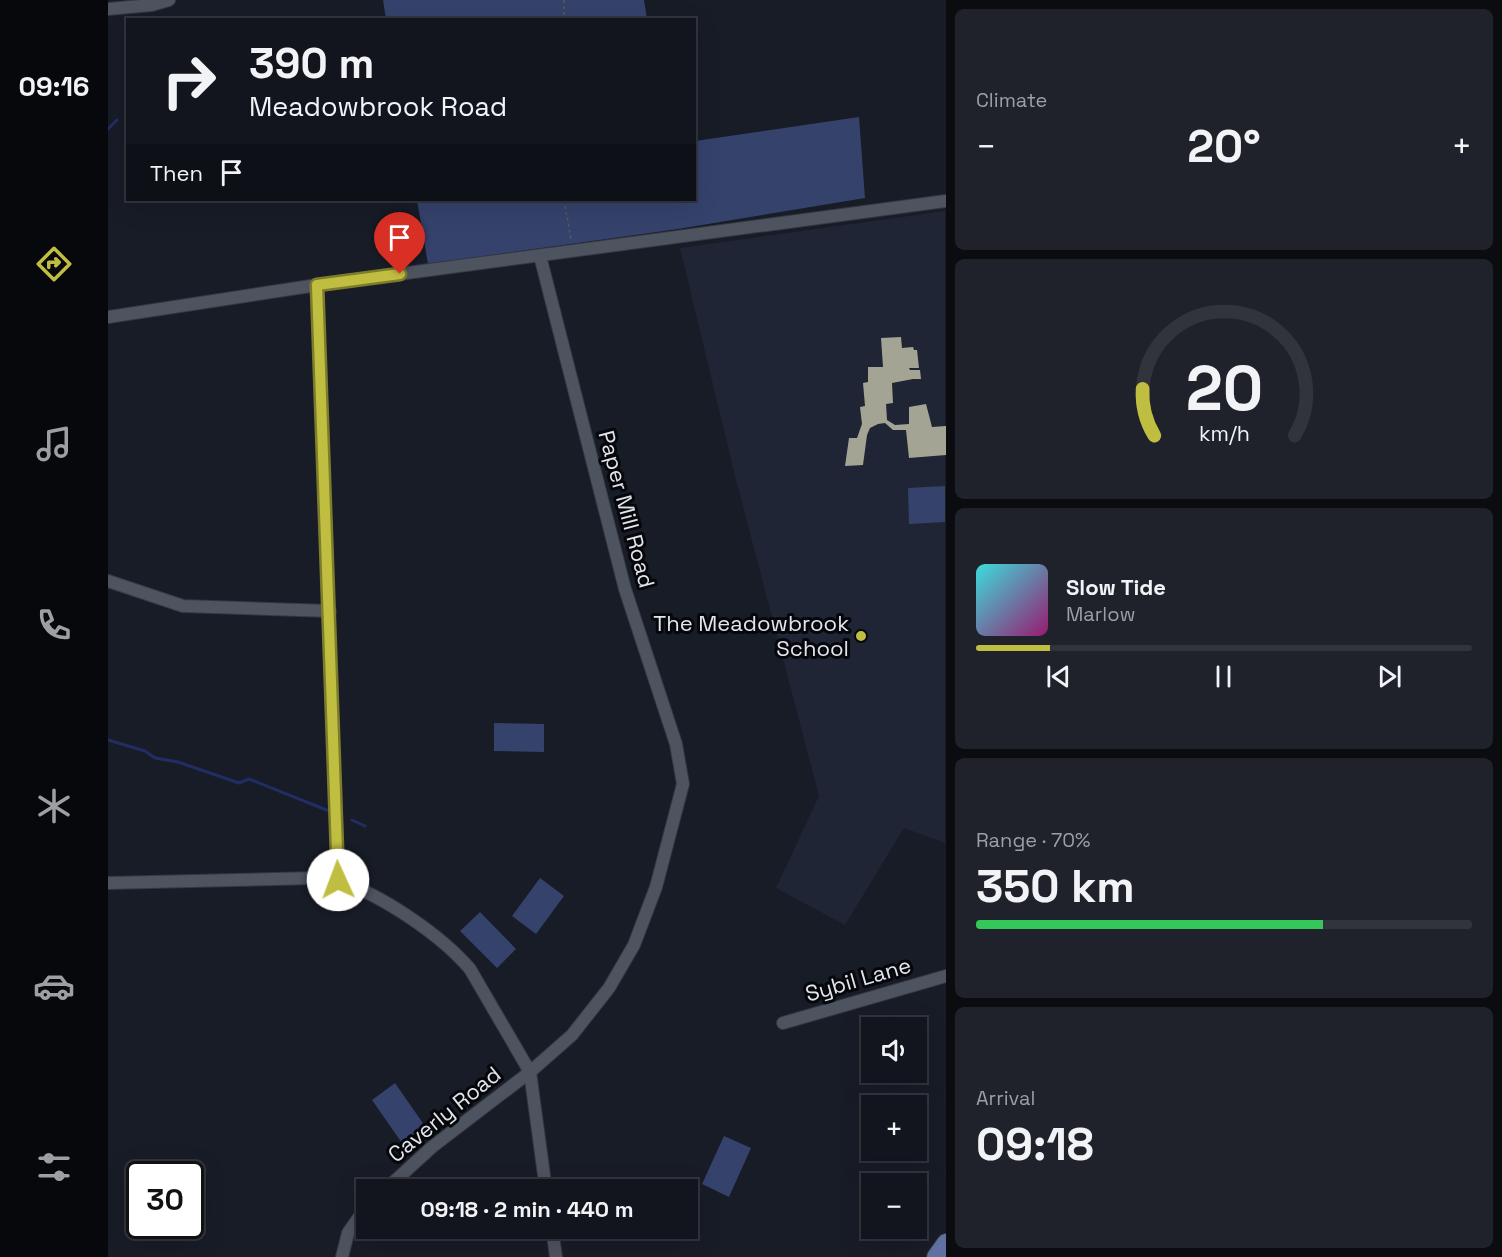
<!DOCTYPE html>
<html lang="en">
<head>
<meta charset="utf-8">
<style>
  body { margin:0; font-family:"Space Grotesk",sans-serif; background:#1f222a; color:#f1f3f6; height:100vh; display:flex; flex-direction:column; font-size:22px; white-space:nowrap }
  * { box-sizing:border-box; margin:0 }
  p { font-size:20px; color:#9c9fa4 }
  .icon { flex:none; width:33px; height:33px; fill:none; stroke:currentColor; stroke-width:2; stroke-linecap:round; stroke-linejoin:round }
  .map { position:relative; flex:1; overflow:hidden }
  .panel { display:flex; flex-direction:column; gap:9px; padding:9px; background:#0a0c10; width:556px }
  .panel>* { flex:none }
  .guide { position:absolute; left:18px; top:18px; width:570px; height:183px; border-radius:0px; box-shadow:0 6px 24px #0002,0 0 0 2px #31343b; background:#12151d; color:#f1f3f6; overflow:hidden }
  .buttons { position:absolute; left:753px; top:1017px; display:grid; gap:12px }
  .buttons a { display:grid; place-items:center; width:66px; height:66px; border-radius:0px; background:#12151d; box-shadow:0 6px 24px #0002,0 0 0 2px #31343b; font-size:30px }
  .speed { position:absolute; left:18px; top:1161px; display:flex; gap:12px; font-size:30px; font-weight:700; text-align:center }
  .speed>* { display:grid; place-content:center; width:78px; height:78px; border-radius:50%; background:#12151d; box-shadow:0 6px 24px #0002,0 0 0 2px #31343b; line-height:1 }
  .speed .limit { border:3px solid #111; border-radius:9px; background:#fff; color:#111 }
  .pin { position:absolute; display:grid; place-items:center; width:51px; height:51px; color:#fff; margin:-62px -26px; border-radius:50% 50% 50% 0; rotate:-45deg; box-shadow:0 0 6px #0007 }
  .pin .icon { rotate:45deg }
  .me { position:absolute; width:66px; margin:-33px; rotate:358deg; stroke-linejoin:round; filter:drop-shadow(0 0 4px #0008) }
  .turn { display:flex; align-items:center; gap:21px; height:126px; padding:0 24px; font-size:27px }
  .turn .icon { width:78px; height:78px; stroke-width:2.5 }
  .turn b { display:block; font-size:42px; line-height:51px }
  .then { display:flex; align-items:center; height:57px; padding:0 24px; background:#0003; gap:12px; font-size:22px }
  .big { font-size:45px; font-weight:700; line-height:1.1 }
  .panel .card { flex:1; display:flex; flex-direction:column; justify-content:center; gap:9px; min-width:0; padding:0 21px; border-radius:9px; background:#1f222a }
  .panel .dial { align-items:center; gap:0 }
  .dial svg { height:156px; overflow:visible; fill:none; stroke:#31343b; stroke-width:7; stroke-linecap:round; text-anchor:middle }
  .dial text { fill:#f1f3f6; stroke:none }
  .song { display:flex; align-items:center; gap:18px }
  .cover { width:72px; height:72px; border-radius:9px; background:linear-gradient(135deg,hsl(180 70% 55%),hsl(320 70% 35%)) }
  .played { height:6px; border-radius:3px; background:linear-gradient(90deg,#c0be41 15%,#31343b 15%) }
  .keys { display:flex; justify-content:space-around; direction:ltr }
  .heat { display:flex; justify-content:space-between; align-items:center; font-size:33px; direction:ltr }
  .charge { height:9px; border-radius:4px; background:linear-gradient(90deg,#34c759 70%,#31343b 0) }
  .trip { position:absolute; left:248px; top:1179px; width:342px; height:60px; border-radius:0px; background:#12151d; box-shadow:0 6px 24px #0002,0 0 0 2px #31343b; font-weight:700; line-height:60px; text-align:center }
  main { display:flex; flex:1; min-height:0 }
  .dock { display:flex; flex-direction:column; width:108px; justify-content:space-around; align-items:center; background:#07080c; color:#9c9fa4 }
  .dock .icon { width:42px; height:42px }
  .dock .selected { color:#c0be41 }
  .dock b { font-size:27px; color:#f1f3f6 }
  .map>svg:first-child { display:block }
  .built { fill:#1f2535 }
  .green { fill:#35426b }
  .lines { fill:none; stroke-linecap:round; stroke-linejoin:round }
  .stream { stroke:#202e64; stroke-width:3 }
  .building { fill:#a4a495 }
  .street-casing { stroke:#353740; stroke-width:14 }
  .primary-casing { stroke:#353740; stroke-width:20 }
  .path { stroke:#555863; stroke-width:1.5; stroke-dasharray:3 3; stroke-linecap:butt }
  .street { stroke:#4e5360; stroke-width:12 }
  .primary { stroke:#6171a3; stroke-width:18 }
  .route-casing { stroke:#7d7c2a; stroke-width:15 }
  .route { stroke:#c0be41; stroke-width:10 }
  .poi-dot { fill:#c0be41; stroke:#06070b; stroke-width:2 }
  .labels { text-anchor:middle; stroke-width:6; stroke-linejoin:round; paint-order:stroke }
  .street-label { font-size:22px; fill:#e2e5ed; stroke:#06070b }
  .poi-label { font-size:22px; fill:#e2e5ed; stroke:#06070b; text-anchor:end }
</style>
</head>
<body>
<main>
<nav class="dock">
<b>09:16</b>
<svg class="icon selected" aria-label="directions" viewBox="0 0 24 24"><path d="M12 3l9 9-9 9-9-9zM9 14v-3h6M13 9l2 2-2 2"/></svg>
<svg class="icon" aria-label="music" viewBox="0 0 24 24"><path d="M9 18V5l10-2v13"/><circle cx="6" cy="18" r="3"/><circle cx="16" cy="16" r="3"/></svg>
<svg class="icon" aria-label="phone" viewBox="0 0 24 24"><path d="M5 4h4l2 5-3 2q2 4 5 5l2-3 5 2v4C11 20 4 13 5 4z"/></svg>
<svg class="icon" aria-label="climate" viewBox="0 0 24 24"><path d="M12 3v18M4 7l16 10M4 17L20 7"/></svg>
<svg class="icon" aria-label="car" viewBox="0 0 24 24"><path d="M5 17H2v-5l4-1 3-4h7l3 4 3 1v5h-3M9 17h6M6 11h13"/><circle cx="7" cy="17" r="2"/><circle cx="17" cy="17" r="2"/></svg>
<svg class="icon" aria-label="filters" viewBox="0 0 24 24"><path d="M4 7h16M4 17h16"/><circle cx="9" cy="7" r="2"/><circle cx="15" cy="17" r="2"/></svg>
</nav>
<div class="map">
<svg width="838" height="1257" viewBox="0 0 838 1257">
  <rect width="100%" height="100%" fill="#181c27"/>
  <path class="built" d="M837 211V843L796 828 737 925 668 888 711 796 627 476 572 248Z"/>
  <path class="green" d="M275 0H536L539 19H278Z
    M751 117 757 198 570 229 320 264 309 200H586L587 141Z
    M837 486V522L801 524 800 488Z
    M386 723 436 724V752L386 751Z
    M432 878 456 896 428 934 404 916Z
    M372 912 408 949 389 968 352 931Z
    M287 1083 319 1129 296 1146 264 1100Z
    M616 1136 643 1148 621 1197 594 1184Z"/>
  <g class="lines">
    <path class="stream" d="M0 129 9 120
      M0 740 37 751 47 758 70 762 131 783 141 779 221 811
      M244 820 257 826"/>
  </g>
  <path class="building" d="M793 337 794 348 805 347 806 350H809L811 368H801L802 370H812L813 379H805L784 383 785 403 778 404 779 420 787 425 801 424V407L818 404 824 427 838 426V455L801 458 798 430H785L777 423 770 424 762 428 759 435 755 465 737 466 741 438H749L754 424 752 407 757 406 755 383 760 382V367H775L773 338Z"/>
  <g class="lines">
    <g class="street-casing">
      <path id="street" d="M0 9 44 5 61 0
        M432 256 517 589 568 744 575 784 548 887 526 945 501 988 464 1035 422 1072 438 1190
        M209 285 230 880
        M0 317 209 285 838 201
        M0 581 75 606 222 611
        M0 883 208 878C215 879 224 879 231 881 274 895 333 935 362 969L422 1072 324 1147 277 1190
        M675 1023 838 976
        M444 1228 448 1257
        M234 1257 240 1233 258 1207"/>
    </g>
    <g class="primary-casing">
      <path id="primary" d="M828 1257 838 1243"/>
    </g>
    <path class="path" d="M456 0V20
      M456 200 463 239"/>
    <use href="#street" class="street"/>
    <use href="#primary" class="primary"/>
  </g>
  <g class="lines">
    <g class="route-casing">
      <path id="route" d="M230 880 209 285 292 274"/>
    </g>
    <use href="#route" class="route"/>
  </g>
  <circle class="poi-dot" cx="753" cy="636" r="6"/>
  <g class="labels">
    <g class="street-label">
      <text transform="translate(519 509) rotate(75)" y="8">Paper Mill Road</text>
      <text transform="translate(750 979) rotate(-16)" y="8">Sybil Lane</text>
      <text transform="translate(336 1114) rotate(-39)" y="8">Caverly Road</text>
    </g>
    <g class="poi-label">
      <text x="741" y="631">The Meadowbrook<tspan x="741" dy="25">School</tspan></text>
    </g>
  </g>
</svg>
<div class="buttons">
<a><svg class="icon" aria-label="sound" viewBox="0 0 24 24"><path d="M4 9h4l5-4v14l-5-4H4zM17 9q2 3 0 6"/></svg></a>
<a>+</a>
<a>−</a>
</div>
<div class="speed"><div class="limit">30</div></div>
<div class="pin" style="left:292px;top:274px;background:#d93025"><svg class="icon" aria-label="arrive" viewBox="0 0 24 24"><path d="M6 21V4h12l-3 4 3 4H6"/></svg></div>
<svg class="me" style="left:230px;top:880px" viewBox="-20 -20 40 40"><circle r="19" fill="#fff"/><path d="M0-13L10 11 0 6-10 11z" fill="#c0be41"/></svg>
<div class="trip">09:18 · 2 min · 440 m</div>
<div class="guide">
<div class="turn"><svg class="icon" aria-label="right" viewBox="0 0 24 24"><path d="M7 20v-9h11M14 6l5 5-5 5"/></svg><div><b>390 m</b>Meadowbrook Road</div></div>
<div class="then">Then<svg class="icon" aria-label="arrive" viewBox="0 0 24 24"><path d="M6 21V4h12l-3 4 3 4H6"/></svg></div>
</div>
</div>
<section class="panel">
<div class="card"><p>Climate</p>
<div class="heat"><a>−</a><b class="big">20°</b><a>+</a></div>
</div>
<div class="card dial"><svg viewBox="0 0 100 80">
<path d="M14 69A42 42 0 1 1 86 69"/>
<path d="M14 69A42 42 0 0 1 8 45" stroke="#c0be41"/>
<text x="50" y="56" font-size="32" font-weight="700">20</text>
<text x="50" y="72" font-size="11">km/h</text>
</svg></div>
<div class="card">
<div class="song"><i class="cover"></i><div><b>Slow Tide</b><p>Marlow</p></div></div>
<div class="played"></div>
<div class="keys"><svg class="icon" aria-label="previous" viewBox="0 0 24 24"><path d="M18 5L8 12l10 7zM5 5v14"/></svg><svg class="icon" aria-label="pause" viewBox="0 0 24 24"><path d="M8 5v14M16 5v14"/></svg><svg class="icon" aria-label="next" viewBox="0 0 24 24"><path d="M6 5l10 7-10 7zM19 5v14"/></svg></div>
</div>
<div class="card"><p>Range · 70%</p><b class="big">350 km</b><div class="charge"></div></div>
<div class="card"><p>Arrival</p><b class="big">09:18</b></div>
</section>
</main>
</body>
</html>
